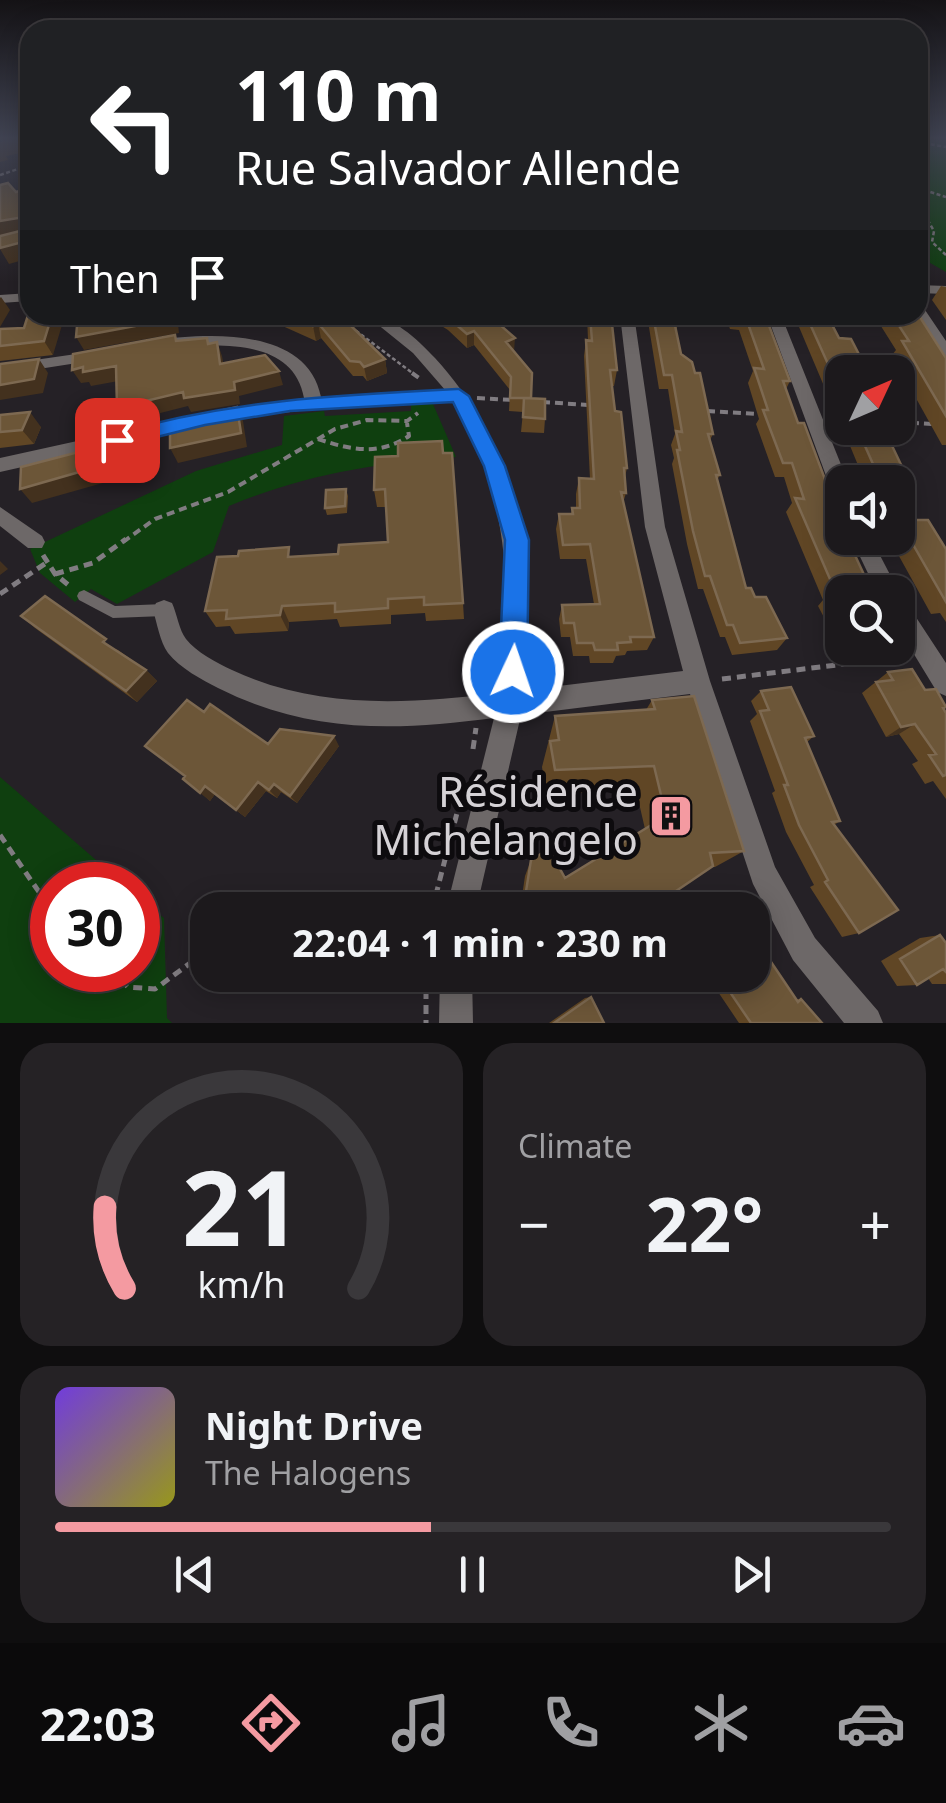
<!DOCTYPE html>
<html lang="en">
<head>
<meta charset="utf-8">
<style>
  body { margin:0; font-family:"Noto Sans",sans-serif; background:#252225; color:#f1f3f6; height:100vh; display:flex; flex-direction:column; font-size:38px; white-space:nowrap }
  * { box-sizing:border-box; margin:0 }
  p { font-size:32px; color:#a0a0a3 }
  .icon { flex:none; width:55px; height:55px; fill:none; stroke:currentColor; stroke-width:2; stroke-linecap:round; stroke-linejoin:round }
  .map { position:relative; height:1023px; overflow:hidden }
  .details { display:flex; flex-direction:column; gap:20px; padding:20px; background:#0f0e0f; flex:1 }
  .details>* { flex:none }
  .guide { position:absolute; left:20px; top:20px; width:908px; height:305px; border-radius:30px; box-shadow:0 5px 25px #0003,0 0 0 2px #3a383b; background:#202124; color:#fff; overflow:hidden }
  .needle { width:65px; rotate:46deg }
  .buttons { position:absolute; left:825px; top:355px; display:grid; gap:20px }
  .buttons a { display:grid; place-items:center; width:90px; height:90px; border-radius:20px; background:#1c191c; box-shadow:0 5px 25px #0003,0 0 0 2px #3a383b; font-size:50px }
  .speed { position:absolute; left:30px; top:862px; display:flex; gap:20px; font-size:50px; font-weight:700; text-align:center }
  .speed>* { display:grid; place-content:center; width:130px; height:130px; border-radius:50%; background:#1c191c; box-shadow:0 5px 25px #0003,0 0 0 2px #3a383b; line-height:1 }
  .speed .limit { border:15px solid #d22; background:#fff; color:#111 }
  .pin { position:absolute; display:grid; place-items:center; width:85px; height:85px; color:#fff; margin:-42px; border-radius:20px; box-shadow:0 5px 15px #0006 }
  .me { position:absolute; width:110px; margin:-55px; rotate:3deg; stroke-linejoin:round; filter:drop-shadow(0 0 8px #0008) }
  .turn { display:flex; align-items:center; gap:35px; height:210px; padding:0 50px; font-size:45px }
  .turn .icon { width:130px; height:130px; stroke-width:2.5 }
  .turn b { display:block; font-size:70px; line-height:85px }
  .then { display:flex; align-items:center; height:95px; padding:0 50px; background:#0003; gap:20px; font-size:38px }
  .big { font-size:75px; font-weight:700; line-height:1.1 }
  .details .tile { flex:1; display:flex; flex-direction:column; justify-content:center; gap:15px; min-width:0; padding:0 35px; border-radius:30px; background:#252225 }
  .details .dial { align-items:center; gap:0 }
  .dial svg { height:260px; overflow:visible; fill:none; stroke:#3a383b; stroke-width:7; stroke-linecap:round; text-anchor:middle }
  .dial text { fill:#f1f3f6; stroke:none }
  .song { display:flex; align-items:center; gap:30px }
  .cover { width:120px; height:120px; border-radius:15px; background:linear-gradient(135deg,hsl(260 70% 55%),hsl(60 70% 35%)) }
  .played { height:10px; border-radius:5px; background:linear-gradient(90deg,#f49aa1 45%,#3a383b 45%) }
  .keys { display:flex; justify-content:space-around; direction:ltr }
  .heat { display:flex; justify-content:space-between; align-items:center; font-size:55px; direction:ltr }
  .details .tiles { flex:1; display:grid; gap:20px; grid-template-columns:1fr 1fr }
  .tile:last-child { grid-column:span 2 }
  .trip { position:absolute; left:190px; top:892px; width:580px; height:100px; border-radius:30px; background:#1c191c; box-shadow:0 5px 25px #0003,0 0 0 2px #3a383b; font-weight:700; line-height:100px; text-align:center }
  .menu { display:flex; height:160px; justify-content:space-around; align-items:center; background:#0b0a0b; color:#a0a0a3 }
  .menu .icon { width:70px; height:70px }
  .menu .current { color:#f49aa1 }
  .menu b { font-size:45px; color:#f1f3f6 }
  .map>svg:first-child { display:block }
  .green { fill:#0f3f0f }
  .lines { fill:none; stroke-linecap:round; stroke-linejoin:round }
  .path-far2 { stroke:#807c81; stroke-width:2.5; stroke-dasharray:4 2.5; stroke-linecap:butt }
  .path-far1 { stroke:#807c81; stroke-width:4; stroke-dasharray:8 5; stroke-linecap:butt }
  .path { stroke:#807c81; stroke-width:5; stroke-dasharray:9 6; stroke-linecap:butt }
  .service { fill:#6d6868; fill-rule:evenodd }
  .minor { fill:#6d6868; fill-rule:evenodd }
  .wall { fill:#604625 }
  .shaded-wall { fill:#43311e }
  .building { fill:#6c5638; stroke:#7d6951; stroke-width:2.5 }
  .route { fill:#1a73e8; stroke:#114b97; stroke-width:2.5 }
  .labels { text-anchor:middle; stroke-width:10; stroke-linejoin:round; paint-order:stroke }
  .near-poi-label { font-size:42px; fill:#d5d2d6; stroke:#0d0b0e; text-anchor:end }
</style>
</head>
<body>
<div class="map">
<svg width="946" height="1023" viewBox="0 0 946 1023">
  <rect width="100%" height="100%" fill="#252126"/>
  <path class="green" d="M918 139H946V272L918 256Z
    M433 404 456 457C376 463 303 475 229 506L213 552 117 604 91 589 75 602 40 573 30 549 196 471 282 445 284 416 324 411 325 416 411 411V405Z
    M0 777 125 885H52V970H138V896L164 918 167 1018 172 1023H0Z"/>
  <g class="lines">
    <path class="path-far2" d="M918 142 946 147
      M0 175 30 165
      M918 188 946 197
      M918 203 934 231 932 242 946 255
      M335 315 415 375
      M192 326 202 315"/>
    <path class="path-far1" d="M412 373 422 380
      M477 398 513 400
      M542 402 588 405
      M707 411 758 414
      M832 418H842
      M898 422 933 424
      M318 439C351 450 379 456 409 436L407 423
      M123 542 155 519 228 492 335 429 367 420 407 421 418 413"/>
    <path class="path" d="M43 555 55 574 72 588
      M55 574 93 563 126 539
      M0 594 46 563
      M722 679 902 657
      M483 685 491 645
      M473 749 476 728
      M0 835 52 911
      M432 910 465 782
      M110 970 128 987 155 989 208 950
      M426 975V1023"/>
    <path class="service" d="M84 590 115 606 164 604 169 606 171 610 169 614 164 616 113 618 79 600 77 596 79 592Z"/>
    <path class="minor" d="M918 285 946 286V294L918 293Z
      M30 293V301L0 303V295Z
      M918 306 923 307 946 341V358L940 356 914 315H918Z
      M366 315C392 315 417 339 435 358 522 454 537 565 525 690L683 671 645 527 620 315H634L665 527 710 681 775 867 815 938 878 1011 883 1023H844L793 960 753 884 690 694 521 715 476 910H446L494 718C395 731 310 734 218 688 202 680 180 668 168 653 160 642 157 623 153 610L156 603 164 600 172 603C177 614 179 630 186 639 196 652 217 663 232 670 317 710 408 704 499 693 513 587 509 495 453 402L334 407 240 418 0 472V458L209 412 304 398C295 347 240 344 196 346 181 346 165 350 149 348L147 345 155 340C210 333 307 327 321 397L446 391 413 353Z
      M767 315H781L848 482H842V499L835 497 832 492Z
      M97 351 103 353V359L0 375V365Z
      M0 507 42 536 45 542 42 548H28L0 526Z
      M851 538H871L899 592 898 595V592H877Z
      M898 599 906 602 946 663V696L937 692 898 628Z
      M440 975H472L473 1023H439Z"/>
  </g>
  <path class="wall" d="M941 286 946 287V320L932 300Z
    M30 309 53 355 0 361V329L24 328Z
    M258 315H328L385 359 387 373 367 381 363 376H353L321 338 316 341Z
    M424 315H489L514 352 531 398 545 419 544 433 521 432 523 412 509 411 510 390 474 345 467 348 448 330Z
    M587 315H611L617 370 614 386H612L615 411 627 468 625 477 626 493 623 503 654 637 647 650 627 651 625 655 616 656 613 663H590L589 656H573L570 637H561L559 619 562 605 594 604 586 559H560L556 529 559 514H571L572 508H576V494L579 478 590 479 584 356 586 340H588Z
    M647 315H681L676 330 681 354 713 434 710 440 720 475 717 480 746 588 755 597 787 638 777 650 732 655 725 637H720L703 589H698L687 544 672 464 674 458 671 445 675 434 668 389H659Z
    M725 315H765L790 381 786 389 842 592V644H838L818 606 823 600 786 512 792 503 784 477H775L756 424 759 419 748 383 753 371 739 330 730 329Z
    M794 315H827L842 372V411L837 399 829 398Z
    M874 315H918L946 358V445H942L892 355 896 350Z
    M0 415 41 427 34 444 0 448Z
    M850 428H895L898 434 891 443 913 490 901 503H898V482H865L848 441 853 433Z
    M398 456 463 603 464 619 426 621 425 613 391 615V624L340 627 337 619 289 622 288 631 235 634 230 626 216 627 205 611 293 556 338 554 388 542 386 507H377L374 490Z
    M346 489 348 496 347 513 327 515 325 508Z
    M899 520 946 549V622L940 613 931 614 889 538H898V522Z
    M21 616 118 650 146 670 157 681 137 702 35 628Z
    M888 672 925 690 946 713V799L933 781 925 784 912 764 918 761 899 734 886 737 862 693Z
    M761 691 814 736 807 742 840 821 834 825 859 933 842 937 810 887 814 885 786 832 772 793 775 791 750 721 757 714 751 701Z
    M652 700 744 851 715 867H711L648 910H520L525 876 531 860 565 878 645 829 636 790 546 794 542 767 555 716 646 710Z
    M204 712 268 744 339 746 297 803 281 792 277 798 266 791 245 817 215 794 210 801 185 777Z
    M735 895 746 910H710L725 899Z
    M753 935 796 999H801L822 1023H739L708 977 710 975H752Z
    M940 935 946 943V984H932L928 978 917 985 897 986 881 961 920 938Z
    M528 975H551L540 982 532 985Z
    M591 997 604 1023H549L585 998Z"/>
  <path class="shaded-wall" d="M12 139H30V151L6 156 8 160 0 162V142Z
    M24 217 30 228 0 238V221Z
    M30 240V258L9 264 0 249Z
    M1 297 10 310 0 327V298Z
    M52 315H65L53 355 44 341Z
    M173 315H177L179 333 84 350 76 337Z
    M318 323 321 338 316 341 313 326Z
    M474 331V345L467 348V334Z
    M515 338 514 352 506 342Z
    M217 342 222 356 226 378 220 364Z
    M39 359 48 373 43 393 0 400V385Z
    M385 359 387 373 367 381 364 367Z
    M116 366 124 380 91 386 89 382 81 383 72 370 83 367Z
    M279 371 283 385 239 396 240 404 191 412 188 406 125 422 117 408 183 392 234 382Z
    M237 407 243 421 247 447 178 463 170 448Z
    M30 412 41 427 34 444 22 430Z
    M113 443 122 457 124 477 32 503 20 489Z
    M0 561 8 569 0 575Z
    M282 606 289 622 288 631 280 615Z
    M146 670 157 681 137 702 126 691Z
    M915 724 899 734 886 737 901 727Z
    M334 736 339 746 297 803 290 796Z
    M258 782 266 791 245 817 236 810Z
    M274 784 281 792 277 798 269 790Z
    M205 786 215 794 210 801 200 793Z"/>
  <path class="building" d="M8 183 16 192 30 188V240L0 248V236L24 230V217L0 221V185Z
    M30 309V315H52L44 341 0 346V329L24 328Z
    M918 314 946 358V416L902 341H909L892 315Z
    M78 315H173V319L76 337Z
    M287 315H328L340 322 344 319 385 359 364 367 360 362 350 361 318 323 313 326Z
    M445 315H489L515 338 506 342 532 373 531 398H510L511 377 474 331 467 334Z
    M590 315H611L617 370H610L615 411 621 412 627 468H624L626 493 621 492 654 637H630L631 642 617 643 618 650H595L593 643H577L574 623H564L562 605 600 604 590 544 563 545 559 514H573L572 508H580L579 478 594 479 586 340 592 341Z
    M653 315H681L673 316 681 354 692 362 695 373H700L713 434H708L720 475H716L746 588H751L755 597H766L787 638 740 643 733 625H727L710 576H705L693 531 677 450H680L676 431 682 432 672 375H664Z
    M738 315H765L790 381H783L798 423H804L842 525V538H847L872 592H842V619L829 593H836L795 498 804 499 792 463H783L763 410H768L754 368 764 369 745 315Z
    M806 315H827L839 338 851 339 868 372H842V385L837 384Z
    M175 335 176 341 207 338 208 344 217 342 220 364 265 355 279 371 234 382 235 390 184 398 183 392 117 408 116 366 83 372V367L72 370 73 354Z
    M39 359 34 379 0 385V364Z
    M524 398 545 399V419L523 417Z
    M237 407 241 433 170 448V428L189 424 188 418Z
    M30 412 22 430 0 432V415Z
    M857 428H895L898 434 886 433 913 490 898 489V482H881Z
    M442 441 443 453H452L463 603 424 605V597L388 599V608L335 612V603L282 606 280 615 226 619 227 610 205 611 217 557 238 556 239 551 289 547 288 557 338 554 339 545 388 542 385 489 374 490 375 457 398 456V443Z
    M113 443 114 462 20 489 21 467Z
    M346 489 345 506 325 508 326 490Z
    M899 520H928L946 549V602Z
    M45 596 106 639 103 642 146 670 126 691 21 616Z
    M912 669 925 690 936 689 946 707 943 708 946 713V775L943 776 929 755 936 754 915 724 901 727 876 682 893 680 888 672Z
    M791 687 814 736 805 738 840 821 832 822 898 910 859 933 825 882 828 880 799 825 784 785H788L760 711 769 710 761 691Z
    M694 696 744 851 710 853 713 866 648 910H523L531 860 549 849 565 878 666 816 654 766 555 770 550 741 559 740 555 716 655 709 652 700Z
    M187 700 204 712 210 704 268 744 280 729 334 736 290 796 274 784 269 790 258 782 236 810 205 786 200 793 183 779 185 776 145 746Z
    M735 895 746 910H714Z
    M752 920 759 930 753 935 798 1002 801 999 822 1023H751L719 976 752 975Z
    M940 935 946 943V972L943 969 917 985 900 959Z
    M537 975H551L540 982Z
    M591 997 604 1023H554Z"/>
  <linearGradient id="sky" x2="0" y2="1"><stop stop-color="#141215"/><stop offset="0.49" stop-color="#404352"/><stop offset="1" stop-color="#404352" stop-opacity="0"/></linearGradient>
  <rect width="946" height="282" fill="url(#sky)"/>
  <path class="route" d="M459 389 469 396 505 466 529 540 527 672 523 681 513 685 503 681 499 672 505 540 484 466 453 402 290 411 205 425 117 447 107 440 110 435C230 400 336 395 459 389Z"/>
  <defs>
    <g id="building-square" transform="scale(2.25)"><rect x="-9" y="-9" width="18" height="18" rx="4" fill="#f49aa1" stroke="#0d0b0e"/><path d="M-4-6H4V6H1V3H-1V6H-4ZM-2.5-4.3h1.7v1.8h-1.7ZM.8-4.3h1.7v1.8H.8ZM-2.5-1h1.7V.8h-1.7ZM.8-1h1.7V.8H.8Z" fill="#111"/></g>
  </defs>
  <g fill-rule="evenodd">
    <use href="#building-square" x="671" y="816"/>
  </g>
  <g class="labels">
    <g class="near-poi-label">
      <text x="638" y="807">Résidence<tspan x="638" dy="48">Michelangelo</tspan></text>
    </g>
  </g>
</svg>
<div class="buttons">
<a><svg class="needle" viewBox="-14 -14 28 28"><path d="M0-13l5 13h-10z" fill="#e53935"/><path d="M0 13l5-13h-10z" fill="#a0a0a3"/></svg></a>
<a><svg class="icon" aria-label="sound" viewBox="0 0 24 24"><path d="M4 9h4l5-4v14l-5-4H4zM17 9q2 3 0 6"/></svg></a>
<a><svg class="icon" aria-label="search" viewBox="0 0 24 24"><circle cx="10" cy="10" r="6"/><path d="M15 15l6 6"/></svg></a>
</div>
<div class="speed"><div class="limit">30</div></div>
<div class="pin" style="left:117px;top:440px;background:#d93025"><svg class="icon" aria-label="arrive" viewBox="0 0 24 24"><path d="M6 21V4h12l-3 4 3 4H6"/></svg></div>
<svg class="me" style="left:513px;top:672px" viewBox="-20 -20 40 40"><circle r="17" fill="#1a73e8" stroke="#fff" stroke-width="3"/><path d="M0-11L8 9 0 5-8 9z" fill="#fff"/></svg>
<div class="trip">22:04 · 1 min · 230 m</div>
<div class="guide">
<div class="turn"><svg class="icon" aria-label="left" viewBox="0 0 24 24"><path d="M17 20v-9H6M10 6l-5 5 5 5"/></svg><div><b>110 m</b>Rue Salvador Allende</div></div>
<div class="then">Then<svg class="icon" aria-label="arrive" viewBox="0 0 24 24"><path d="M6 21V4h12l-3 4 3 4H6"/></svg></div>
</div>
</div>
<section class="details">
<div class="tiles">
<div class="tile dial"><svg viewBox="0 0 100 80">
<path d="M14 69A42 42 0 1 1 86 69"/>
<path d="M14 69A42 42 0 0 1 8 44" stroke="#f49aa1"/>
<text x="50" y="56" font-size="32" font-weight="700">21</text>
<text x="50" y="72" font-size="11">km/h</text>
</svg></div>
<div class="tile"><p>Climate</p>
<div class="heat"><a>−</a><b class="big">22°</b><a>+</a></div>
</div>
<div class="tile">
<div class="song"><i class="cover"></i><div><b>Night Drive</b><p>The Halogens</p></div></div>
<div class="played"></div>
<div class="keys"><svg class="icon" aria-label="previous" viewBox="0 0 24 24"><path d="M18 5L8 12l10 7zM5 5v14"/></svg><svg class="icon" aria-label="pause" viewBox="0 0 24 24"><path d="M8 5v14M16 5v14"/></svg><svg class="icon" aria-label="next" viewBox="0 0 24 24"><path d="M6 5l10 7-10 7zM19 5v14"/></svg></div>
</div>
</div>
</section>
<nav class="menu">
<b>22:03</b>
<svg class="icon current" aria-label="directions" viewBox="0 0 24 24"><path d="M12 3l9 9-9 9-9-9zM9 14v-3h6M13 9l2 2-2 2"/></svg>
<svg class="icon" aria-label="music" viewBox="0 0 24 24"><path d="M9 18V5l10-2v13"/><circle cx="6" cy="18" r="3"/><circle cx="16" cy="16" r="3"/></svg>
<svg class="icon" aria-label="phone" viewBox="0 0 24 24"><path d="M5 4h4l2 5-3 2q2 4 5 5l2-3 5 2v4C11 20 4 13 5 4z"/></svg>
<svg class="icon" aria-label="climate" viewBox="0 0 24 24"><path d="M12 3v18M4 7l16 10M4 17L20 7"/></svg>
<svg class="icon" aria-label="car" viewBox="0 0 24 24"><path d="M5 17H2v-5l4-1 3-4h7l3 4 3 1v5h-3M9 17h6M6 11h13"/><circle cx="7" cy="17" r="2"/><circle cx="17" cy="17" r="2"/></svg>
</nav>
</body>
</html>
